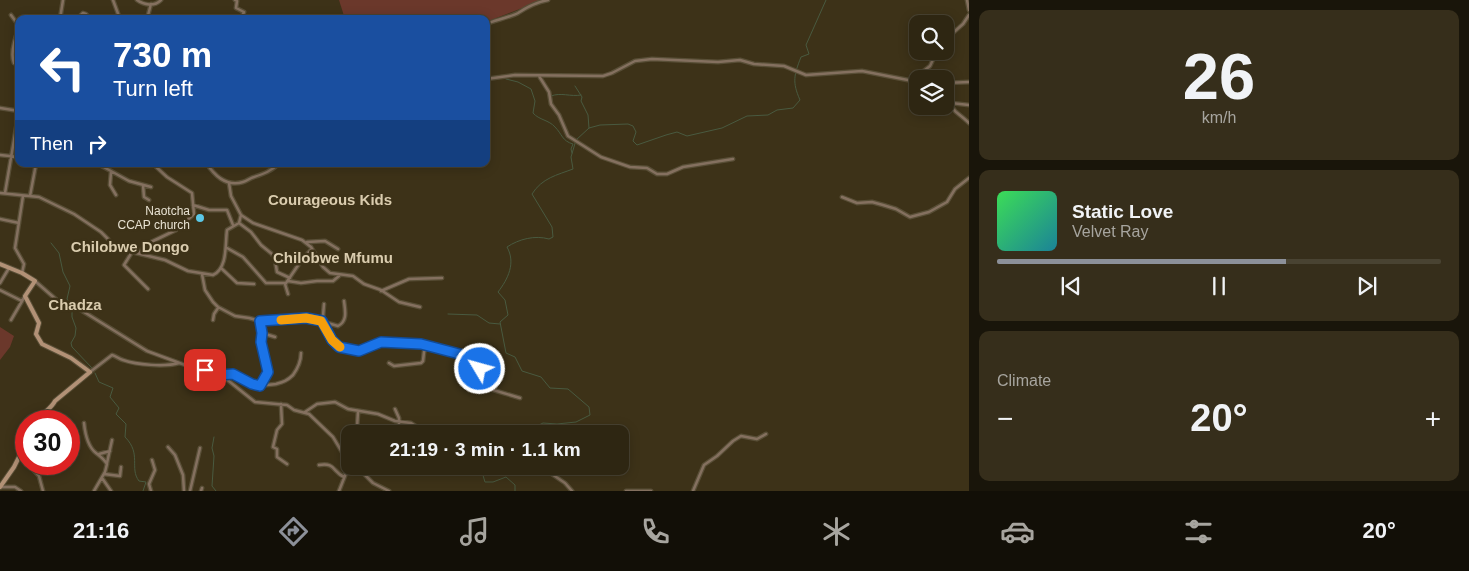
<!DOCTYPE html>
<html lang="en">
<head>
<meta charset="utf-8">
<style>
  body { margin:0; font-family:Helvetica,sans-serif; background:#362e1b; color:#f1f3f6; height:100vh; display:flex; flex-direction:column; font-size:19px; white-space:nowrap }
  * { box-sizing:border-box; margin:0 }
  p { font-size:16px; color:#a7a59f }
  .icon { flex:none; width:28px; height:28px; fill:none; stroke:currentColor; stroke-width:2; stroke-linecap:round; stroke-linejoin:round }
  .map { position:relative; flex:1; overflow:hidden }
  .details { display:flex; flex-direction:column; gap:10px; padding:10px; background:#19150a; width:500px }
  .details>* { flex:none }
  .guide { position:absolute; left:15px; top:15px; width:475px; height:152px; border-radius:10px; box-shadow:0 2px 12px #0003,0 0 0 1px #494332; background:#1a4fa0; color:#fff; overflow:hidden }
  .fabs { position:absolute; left:909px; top:15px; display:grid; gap:10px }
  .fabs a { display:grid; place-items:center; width:45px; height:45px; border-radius:10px; background:#2e2612; box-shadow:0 2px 12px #0003,0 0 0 1px #494332; font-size:25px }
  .speed { position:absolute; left:15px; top:410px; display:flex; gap:10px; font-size:25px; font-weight:700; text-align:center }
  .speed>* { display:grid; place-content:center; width:65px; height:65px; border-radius:50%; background:#2e2612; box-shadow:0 2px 12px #0003,0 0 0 1px #494332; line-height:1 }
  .speed .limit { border:8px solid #d22; background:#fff; color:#111 }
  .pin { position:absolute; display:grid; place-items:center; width:42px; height:42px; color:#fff; margin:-21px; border-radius:10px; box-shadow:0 2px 8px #0006 }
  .me { position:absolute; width:55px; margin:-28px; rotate:307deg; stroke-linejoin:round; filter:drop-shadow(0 0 4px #0008) }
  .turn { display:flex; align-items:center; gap:18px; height:105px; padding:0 15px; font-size:22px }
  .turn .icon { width:65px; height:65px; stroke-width:2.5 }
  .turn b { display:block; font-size:35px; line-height:42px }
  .then { display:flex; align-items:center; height:48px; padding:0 15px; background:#0003; gap:10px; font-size:19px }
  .big { font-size:38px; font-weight:700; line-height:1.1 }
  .details .card { flex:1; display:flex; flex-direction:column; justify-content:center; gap:8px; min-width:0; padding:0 18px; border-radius:10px; background:#362e1b }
  .details .dial { align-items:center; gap:0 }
  .dial b { font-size:65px; line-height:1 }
  .song { display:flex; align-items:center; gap:15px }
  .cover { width:60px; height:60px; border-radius:8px; background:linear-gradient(135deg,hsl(130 70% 55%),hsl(190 70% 35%)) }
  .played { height:5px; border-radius:2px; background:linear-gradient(90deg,#8c9099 65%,#494332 65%) }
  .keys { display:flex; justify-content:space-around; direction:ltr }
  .heat { display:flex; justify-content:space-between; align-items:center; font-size:28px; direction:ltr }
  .trip { position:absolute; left:341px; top:425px; width:288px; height:50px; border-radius:10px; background:#2e2612; box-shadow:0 2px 12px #0003,0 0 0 1px #494332; font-weight:700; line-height:50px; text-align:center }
  .tabs { display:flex; height:80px; justify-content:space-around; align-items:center; background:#120f07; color:#a7a59f }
  .tabs .icon { width:35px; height:35px }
  .tabs .active { color:#8c9099 }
  .tabs b { font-size:22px; color:#f1f3f6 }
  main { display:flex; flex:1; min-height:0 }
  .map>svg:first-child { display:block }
  .green { fill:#6b382b }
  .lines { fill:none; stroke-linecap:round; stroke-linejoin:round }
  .stream { stroke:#495a40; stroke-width:1 }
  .street-casing { stroke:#584e36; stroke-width:5 }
  .secondary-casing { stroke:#584e36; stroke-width:6 }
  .street { stroke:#84705f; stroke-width:2.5 }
  .secondary { stroke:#b29176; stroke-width:4 }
  .route-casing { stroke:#114b97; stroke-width:12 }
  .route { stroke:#1a73e8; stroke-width:9 }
  .slow { stroke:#f59e0b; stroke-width:9 }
  .poi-dot { fill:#5bc8e7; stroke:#3d3218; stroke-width:2 }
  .labels { text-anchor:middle; stroke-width:5; stroke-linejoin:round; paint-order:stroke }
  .poi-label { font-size:12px; fill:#e8e2d2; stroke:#3d3218; text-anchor:end }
  .quarter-label { font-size:15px; font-weight:bold; fill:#daccae; stroke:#3d3218 }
</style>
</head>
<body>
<main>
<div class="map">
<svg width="969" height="491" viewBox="0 0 969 491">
  <rect width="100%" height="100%" fill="#3d3218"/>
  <path class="green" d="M339 0H538V2L486 22V19H345Z
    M0 327 14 336 10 347 0 360Z"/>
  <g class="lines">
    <path class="stream" d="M506 79 518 82 531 89 535 101 533 113C539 120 549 120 555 127 562 134 562 141 573 144L571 149 572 153
      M575 86 582 97 581 101 588 115 589 128
      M551 96C561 92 570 97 581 95
      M51 243 59 253 63 272 70 286 67 299 72 308V317L76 328 75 336 71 343 72 347 92 368
      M448 314 477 315 489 323 500 324
      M95 373 99 382 113 388 110 397 119 408 116 414 126 424 125 437C142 454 129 468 139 481L146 482 143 491
      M521 434 543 423 557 424 576 422 590 415 589 407 568 389 550 388 541 377 522 371 515 357 506 353 500 322 508 315 505 300 498 292C508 279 516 263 507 247 519 239 535 235 549 239L553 237 552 227 532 194C542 178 557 175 573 169L571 157 576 140 589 128 600 125 628 124 633 126 636 132 633 141 637 145 666 135 677 132 687 136 722 128 747 116 768 115 777 110 793 108 800 100C792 82 794 75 801 57L809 54 806 45 826 0
      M214 437 212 448 214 456 212 486 216 491
      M483 466 482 472 485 482H493L506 477 515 485V491"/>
    <g class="street-casing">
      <path id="street" d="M113 0 120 19
        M137 0C144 5 154 7 161 0
        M235 0 237 1 236 8 244 12 241 19
        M967 0 969 10
        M11 15 19 26
        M60 19 63 0
        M77 19 83 13 86 14 90 19
        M147 19 151 4
        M486 24C493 21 513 16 518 13 527 7 537 2 548 0
        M19 28C15 38 10 53 14 63L19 65
        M945 40 963 24 969 15
        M539 76 549 92 551 104 559 115 568 136 601 157 630 167 647 168 657 174H667L683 167 733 159
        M486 79 515 75 603 76 612 73 635 61 652 59 718 62 740 60 754 64 784 66 806 75 862 71 918 82
        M911 81 930 66 937 51
        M945 83 969 82
        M945 100C951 103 952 108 956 112 961 116 965 119 969 123
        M951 103 969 105
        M0 108 19 111
        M0 155 19 157
        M207 164C215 176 227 187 243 182 247 181 250 178 254 177 263 174 272 171 278 164
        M100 165 129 181 151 187
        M111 172 110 185 116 195
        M143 185 144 197 149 200
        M0 193 39 197 74 214 101 232 113 244 132 252 165 260 188 271 213 275C228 268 225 244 227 230L239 223 241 215 231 196 229 183
        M5 193 19 111
        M30 196 36 164
        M842 197 857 203 872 202 883 205 896 209 910 217 929 212 947 202 955 189 969 178
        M193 205 209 210H227L233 225
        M241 215 253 223 302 240 311 247 323 267 330 273 353 276 364 284 381 290 399 302 420 307
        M0 219 19 223
        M239 223 251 232 261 245 272 254 275 260 277 272 290 278
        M307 242 325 241 338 249
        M227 248 243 257 266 283H286L303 258 312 249
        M132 252 124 265 148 289
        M139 253 145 245 176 230 194 214 192 193 167 177 153 164
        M221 268 237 283 254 284
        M22 273 24 264 15 248 23 196
        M202 274 205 290 213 302 218 307 235 316 249 318 260 321 314 319 322 322C327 330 331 343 340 347 361 357 363 345 379 342 394 339 471 352 478 364 482 371 478 383 477 390L490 389 520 398
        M35 281 59 302 76 307 147 351 185 365 198 366 225 378 255 402 287 405 294 410 309 414 333 437 342 452 350 460
        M288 281 301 283 317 281H333L339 276
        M0 283 9 268
        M285 284 288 294
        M0 290 22 301
        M381 291 409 279 442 278
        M11 320 25 296
        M213 320 214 314 218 308
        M260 321 262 333 261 342 268 372 261 386
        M320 321 323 316 324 304
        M324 322 338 326C348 321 345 310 344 301
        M262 333 275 337
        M389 363 394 366 421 363 423 361 424 352 427 346
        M90 372 112 355C116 356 119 359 123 360 137 365 165 367 179 363
        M219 375C233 372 240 380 252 384 261 387 268 385 276 384 283 382 287 381 293 375 298 368 301 362 301 353
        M281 404 282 424 277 430 273 447 277 449V457L287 464
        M395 409 399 418V434
        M305 412 317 404 335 402 348 409 378 414 395 421 411 423 428 434
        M84 423C85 433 87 446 96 453 100 456 104 459 107 464L105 472 94 491
        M357 428 358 412
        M404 434 411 433
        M168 447 175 455 183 475 184 491
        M20 454 26 461
        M99 454 110 451
        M107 463 112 440
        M28 464 39 476 43 491
        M319 465C335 462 333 472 344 477
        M356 466 373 483 389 491
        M540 466 565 483 572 491
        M104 474 120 476 121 467
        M102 478 111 491
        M0 487H15L21 491
        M151 491 149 484 155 470 152 460
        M190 491 200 448
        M201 491 202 488
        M339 491 350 463
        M626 491H651
        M693 491 704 465 717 456 733 441 741 436 757 439 766 434"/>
    </g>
    <g class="secondary-casing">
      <path id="secondary" d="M0 264 22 273 35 281 25 296 39 323 36 334 42 344 71 358 90 372 55 401C51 409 42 413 38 421
        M0 487 14 467 26 443"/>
    </g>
    <use href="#street" class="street"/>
    <use href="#secondary" class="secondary"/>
  </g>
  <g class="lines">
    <g class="route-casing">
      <path id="route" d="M205 370 218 375 233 374 252 384 260 386 268 372 261 342 262 333 260 321 306 318 322 321 332 340 339 347 359 351 381 342 421 344 467 356 476 361 480 369"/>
    </g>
    <use href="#route" class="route"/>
    <path class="slow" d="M281 320 306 318 321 321 332 340 340 347"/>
  </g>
  <circle class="poi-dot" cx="200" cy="218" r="5"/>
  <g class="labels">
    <g class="poi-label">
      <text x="190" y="215">Naotcha<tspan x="190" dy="14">CCAP church</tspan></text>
    </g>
    <g class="quarter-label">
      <text x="330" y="205">Courageous Kids</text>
      <text x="130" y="252">Chilobwe Dongo</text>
      <text x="333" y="263">Chilobwe Mfumu</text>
      <text x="75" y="310">Chadza</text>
    </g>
  </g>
</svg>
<div class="fabs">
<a><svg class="icon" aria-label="search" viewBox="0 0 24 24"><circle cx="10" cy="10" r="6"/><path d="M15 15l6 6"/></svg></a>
<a><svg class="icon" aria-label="layers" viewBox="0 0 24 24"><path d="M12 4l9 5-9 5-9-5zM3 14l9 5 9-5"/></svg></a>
</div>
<div class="speed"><div class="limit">30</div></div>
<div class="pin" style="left:205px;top:370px;background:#d93025"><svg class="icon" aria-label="arrive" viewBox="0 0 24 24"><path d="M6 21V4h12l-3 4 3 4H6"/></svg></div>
<svg class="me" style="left:480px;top:369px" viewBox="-20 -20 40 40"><circle r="17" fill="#1a73e8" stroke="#fff" stroke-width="3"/><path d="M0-11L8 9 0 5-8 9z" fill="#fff"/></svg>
<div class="trip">21:19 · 3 min · 1.1 km</div>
<div class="guide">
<div class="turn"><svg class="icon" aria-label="left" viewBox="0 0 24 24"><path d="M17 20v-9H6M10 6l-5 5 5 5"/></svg><div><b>730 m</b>Turn left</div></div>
<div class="then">Then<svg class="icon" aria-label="right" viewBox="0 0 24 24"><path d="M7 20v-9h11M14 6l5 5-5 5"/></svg></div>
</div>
</div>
<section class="details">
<div class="card dial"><b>26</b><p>km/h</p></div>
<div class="card">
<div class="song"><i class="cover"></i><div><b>Static Love</b><p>Velvet Ray</p></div></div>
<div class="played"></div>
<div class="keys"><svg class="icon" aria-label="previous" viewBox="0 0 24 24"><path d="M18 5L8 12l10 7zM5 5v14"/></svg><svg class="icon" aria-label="pause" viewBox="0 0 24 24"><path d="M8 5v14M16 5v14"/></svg><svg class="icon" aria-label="next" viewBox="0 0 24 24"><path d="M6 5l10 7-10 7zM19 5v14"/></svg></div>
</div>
<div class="card"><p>Climate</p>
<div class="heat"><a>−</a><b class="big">20°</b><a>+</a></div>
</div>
</section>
</main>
<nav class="tabs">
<b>21:16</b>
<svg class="icon active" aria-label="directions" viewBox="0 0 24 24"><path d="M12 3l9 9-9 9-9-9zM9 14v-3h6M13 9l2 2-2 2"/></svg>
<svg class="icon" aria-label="music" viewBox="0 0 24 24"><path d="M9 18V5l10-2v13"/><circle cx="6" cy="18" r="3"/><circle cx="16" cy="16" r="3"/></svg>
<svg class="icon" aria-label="phone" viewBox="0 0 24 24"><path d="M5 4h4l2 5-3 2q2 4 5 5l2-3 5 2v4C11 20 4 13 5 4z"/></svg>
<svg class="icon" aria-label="climate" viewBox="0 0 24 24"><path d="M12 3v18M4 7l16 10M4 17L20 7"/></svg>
<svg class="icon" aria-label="car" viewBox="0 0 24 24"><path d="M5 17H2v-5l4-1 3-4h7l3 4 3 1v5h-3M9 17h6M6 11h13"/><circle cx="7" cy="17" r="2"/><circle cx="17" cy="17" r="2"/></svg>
<svg class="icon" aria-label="filters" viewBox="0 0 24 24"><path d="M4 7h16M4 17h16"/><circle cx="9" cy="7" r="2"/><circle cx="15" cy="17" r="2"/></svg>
<b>20°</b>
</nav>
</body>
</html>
